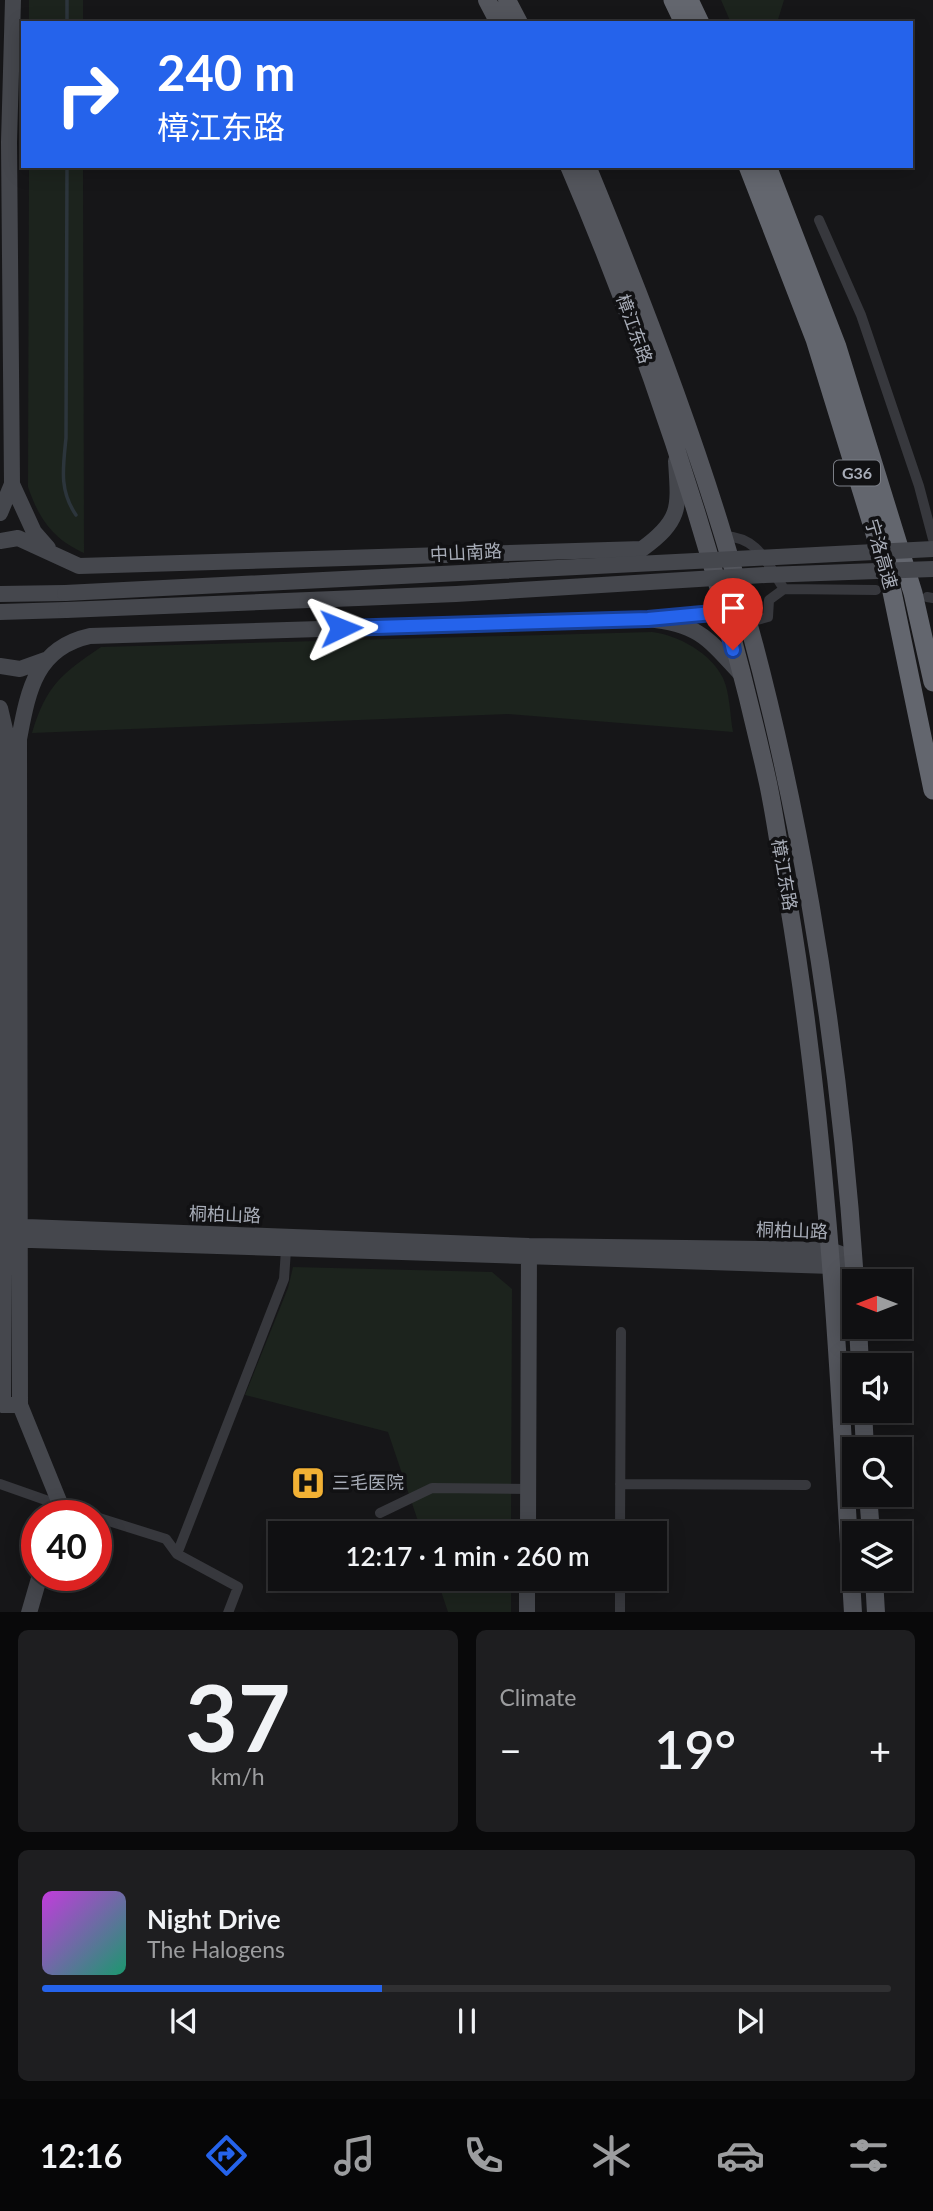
<!DOCTYPE html>
<html lang="en">
<head>
<meta charset="utf-8">
<style>
  body { margin:0; font-family:Lato,"Noto Sans SC",sans-serif; background:#1e1e20; color:#f1f3f6; height:100vh; display:flex; flex-direction:column; font-size:26px; white-space:nowrap }
  * { box-sizing:border-box; margin:0 }
  p { font-size:23px; color:#9c9d9f }
  .icon { flex:none; width:38px; height:38px; fill:none; stroke:currentColor; stroke-width:2; stroke-linecap:round; stroke-linejoin:round }
  .map { position:relative; height:1612px; overflow:hidden }
  .sheet { display:flex; flex-direction:column; gap:18px; padding:18px; background:#09090a; flex:1 }
  .sheet>* { flex:none }
  .hud { position:absolute; left:21px; top:21px; width:892px; height:147px; border-radius:0px; box-shadow:0 4px 18px #0003,0 0 0 2px #303032; background:#2563eb; color:#fff; overflow:hidden }
  .needle { width:46px; rotate:270deg }
  .controls { position:absolute; left:842px; top:1269px; display:grid; gap:14px }
  .controls a { display:grid; place-items:center; width:70px; height:70px; border-radius:0px; background:#101012; box-shadow:0 4px 18px #0003,0 0 0 2px #303032; font-size:35px }
  .speed { position:absolute; left:21px; top:1500px; display:flex; gap:14px; font-size:35px; font-weight:700; text-align:center }
  .speed>* { display:grid; place-content:center; width:91px; height:91px; border-radius:50%; background:#101012; box-shadow:0 4px 18px #0003,0 0 0 2px #303032; line-height:1 }
  .speed .limit { border:10px solid #d22; background:#fff; color:#111 }
  .pin { position:absolute; display:grid; place-items:center; width:60px; height:60px; color:#fff; margin:-72px -30px; border-radius:50% 50% 50% 0; rotate:-45deg; box-shadow:0 0 7px #0007 }
  .pin .icon { rotate:45deg }
  .me { position:absolute; width:77px; margin:-38px; rotate:88deg; stroke-linejoin:round; filter:drop-shadow(0 0 5px #0008) }
  .turn { display:flex; align-items:center; gap:24px; height:147px; padding:0 21px; font-size:32px }
  .turn .icon { width:91px; height:91px; stroke-width:2.5 }
  .turn b { display:block; font-size:49px; line-height:60px }
  .big { font-size:52px; font-weight:600; line-height:1.1 }
  .sheet .card { flex:1; display:flex; flex-direction:column; justify-content:center; gap:10px; min-width:0; padding:0 24px; border-radius:10px; background:#1e1e20 }
  .sheet .dial { align-items:center; gap:0 }
  .dial b { font-size:91px; line-height:1 }
  .song { display:flex; align-items:center; gap:21px }
  .cover { width:84px; height:84px; border-radius:10px; background:linear-gradient(135deg,hsl(290 70% 55%),hsl(160 70% 35%)) }
  .played { height:7px; border-radius:4px; background:linear-gradient(90deg,#2563eb 40%,#303032 40%) }
  .keys { display:flex; justify-content:space-around; direction:ltr }
  .heat { display:flex; justify-content:space-between; align-items:center; font-size:38px; direction:ltr }
  .sheet .tiles { flex:1; display:grid; gap:18px; grid-template-columns:1fr 1fr }
  .card:last-child { grid-column:span 2 }
  .trip { position:absolute; left:268px; top:1521px; width:399px; height:70px; border-radius:0px; background:#101012; box-shadow:0 4px 18px #0003,0 0 0 2px #303032; font-weight:600; line-height:70px; text-align:center }
  .dock { display:flex; height:112px; justify-content:space-around; align-items:center; background:#060607; color:#9c9d9f }
  .dock .icon { width:49px; height:49px }
  .dock .active { color:#2563eb }
  .dock b { font-size:32px; color:#f1f3f6 }
  .map>svg:first-child { display:block }
  .green { fill:#1c231d }
  .water { fill:#2c353c }
  .lines { fill:none; stroke-linecap:round; stroke-linejoin:round }
  .stream { stroke:#2c353c; stroke-width:3.5 }
  .street { stroke:#37383d; stroke-width:10 }
  .secondary { stroke:#45474d; stroke-width:16 }
  .primary { stroke:#53555c; stroke-width:18 }
  .highway { stroke:#63666e; stroke-width:19 }
  .secondary-bridge { stroke:#45474d; stroke-width:16 }
  .route-casing { stroke:#184099; stroke-width:18 }
  .route { stroke:#2563eb; stroke-width:12 }
  .labels { text-anchor:middle; stroke-width:7; stroke-linejoin:round; paint-order:stroke }
  .shield { fill:#111113; stroke:#7b7e86; stroke-width:2 }
  .shield-label { font-size:16px; font-weight:bold; fill:#a8adb8 }
  .street-label { font-size:18px; fill:#a8adb8; stroke:#111113 }
  .poi-label { font-size:18px; fill:#a8adb8; stroke:#111113; text-anchor:start }
</style>
</head>
<body>
<div class="map">
<svg width="933" height="1613" viewBox="0 0 933 1613">
  <rect width="100%" height="100%" fill="#161618"/>
  <path class="green" d="M29 0H83V23H29Z
    M721 0H784L777 23H731Z
    M29 166H83L84 553C53 539 39 519 28 487Z
    M652 632C678 635 711 653 723 678 730 693 730 716 733 732L508 714 32 733C46 686 61 674 101 647Z
    M293 1267 492 1272 512 1289 511 1533H422L388 1432 245 1395 288 1288Z
    M437 1579H511V1612H448Z"/>
  <path class="water" d="M280 1542V1578L328 1579 325 1592 270 1577Z"/>
  <g class="lines">
    <path class="stream" d="M67 23V0
      M67 166 66 438C63 468 59 490 76 515"/>
    <path class="street" d="M819 220 861 315 919 486 933 539
      M723 536C759 537 766 562 784 589L769 600 768 617 746 623
      M784 589 876 590
      M927 597 933 598
      M0 1484 91 1516
      M620 1484 806 1485
      M380 1513 432 1488 528 1489
      M96 1517 166 1539 177 1554 238 1587 228 1613
      M620 1533 621 1332
      M177 1554 284 1279 286 1250
      M620 1613V1578"/>
    <path class="secondary" d="M12 484 9 142 13 0
      M0 513 12 484 34 532 48 548
      M0 541 18 538 79 566 642 549C682 520 679 507 676 461
      M0 594 65 593
      M0 612 66 610
      M668 617 725 612
      M0 666 20 669 48 659
      M0 708 7 738 3 1405H20
      M0 1226 529 1246 830 1250 841 1254
      M0 1239 832 1266 853 1258
      M59 1516 61 1506 20 1405 19 739C28 692 35 648 90 636L648 619C697 624 707 637 739 672
      M528 1533 529 1248
      M29 1613 40 1575
      M527 1613V1578"/>
    <path class="primary" d="M487 0 499 23
      M507 0 519 23
      M569 166C654 364 721 572 768 783 776 821 781 861 788 900 828 1136 839 1374 853 1613
      M587 166C637 287 685 410 723 535 796 772 839 1034 855 1281
      M858 1326 860 1365
      M863 1410 865 1449
      M868 1494 871 1533
      M874 1578 876 1613"/>
    <path class="highway" d="M673 0 684 23
      M689 0 700 23
      M748 166 815 339 890 582 933 790
      M767 166 837 347 913 593 933 682"/>
    <path class="secondary-bridge" d="M65 593 933 549
      M66 610 456 594 765 575 933 569"/>
  </g>
  <g class="lines">
    <g class="route-casing">
      <path id="route" d="M341 628 648 619 724 612 733 650"/>
    </g>
    <use href="#route" class="route"/>
  </g>
  <defs>
    <g id="hospital-square" transform="scale(1.75)"><rect x="-9" y="-9" width="18" height="18" rx="4" fill="#f2b134" stroke="#111113"/><path d="M-5-5h3v3.5h4V-5h3V5h-3V1.5h-4V5h-3Z" fill="#111"/></g>
  </defs>
  <g fill-rule="evenodd">
    <use href="#hospital-square" x="308" y="1483"/>
  </g>
  <g class="labels">
    <rect class="shield" x="834" y="460.5" width="46" height="25" rx="5"/>
    <g class="shield-label">
      <text x="857" y="479">G36</text>
    </g>
    <g class="street-label">
      <text transform="translate(634 329) rotate(70)" y="6">樟江东路</text>
      <text transform="translate(466 553) rotate(-3)" y="6">中山南路</text>
      <text transform="translate(881 554) rotate(74)" y="6">宁洛高速</text>
      <text transform="translate(784 875) rotate(80)" y="6">樟江东路</text>
      <text transform="translate(225 1215) rotate(2)" y="6">桐柏山路</text>
      <text transform="translate(792 1231) rotate(2)" y="6">桐柏山路</text>
    </g>
    <g class="poi-label">
      <text x="332" y="1489">三毛医院</text>
    </g>
  </g>
</svg>
<div class="controls">
<a><svg class="needle" viewBox="-14 -14 28 28"><path d="M0-13l5 13h-10z" fill="#e53935"/><path d="M0 13l5-13h-10z" fill="#9c9d9f"/></svg></a>
<a><svg class="icon" aria-label="sound" viewBox="0 0 24 24"><path d="M4 9h4l5-4v14l-5-4H4zM17 9q2 3 0 6"/></svg></a>
<a><svg class="icon" aria-label="search" viewBox="0 0 24 24"><circle cx="10" cy="10" r="6"/><path d="M15 15l6 6"/></svg></a>
<a><svg class="icon" aria-label="layers" viewBox="0 0 24 24"><path d="M12 4l9 5-9 5-9-5zM3 14l9 5 9-5"/></svg></a>
</div>
<div class="speed"><div class="limit">40</div></div>
<div class="pin" style="left:733px;top:650px;background:#d93025"><svg class="icon" aria-label="arrive" viewBox="0 0 24 24"><path d="M6 21V4h12l-3 4 3 4H6"/></svg></div>
<svg class="me" style="left:341px;top:628px" viewBox="-20 -20 40 40"><path d="M0-17L14 15 0 8-14 15z" fill="#2563eb" stroke="#fff" stroke-width="4"/></svg>
<div class="trip">12:17 · 1 min · 260 m</div>
<div class="hud">
<div class="turn"><svg class="icon" aria-label="right" viewBox="0 0 24 24"><path d="M7 20v-9h11M14 6l5 5-5 5"/></svg><div><b>240 m</b>樟江东路</div></div>
</div>
</div>
<section class="sheet">
<div class="tiles">
<div class="card dial"><b>37</b><p>km/h</p></div>
<div class="card"><p>Climate</p>
<div class="heat"><a>−</a><b class="big">19°</b><a>+</a></div>
</div>
<div class="card">
<div class="song"><i class="cover"></i><div><b>Night Drive</b><p>The Halogens</p></div></div>
<div class="played"></div>
<div class="keys"><svg class="icon" aria-label="previous" viewBox="0 0 24 24"><path d="M18 5L8 12l10 7zM5 5v14"/></svg><svg class="icon" aria-label="pause" viewBox="0 0 24 24"><path d="M8 5v14M16 5v14"/></svg><svg class="icon" aria-label="next" viewBox="0 0 24 24"><path d="M6 5l10 7-10 7zM19 5v14"/></svg></div>
</div>
</div>
</section>
<nav class="dock">
<b>12:16</b>
<svg class="icon active" aria-label="directions" viewBox="0 0 24 24"><path d="M12 3l9 9-9 9-9-9zM9 14v-3h6M13 9l2 2-2 2"/></svg>
<svg class="icon" aria-label="music" viewBox="0 0 24 24"><path d="M9 18V5l10-2v13"/><circle cx="6" cy="18" r="3"/><circle cx="16" cy="16" r="3"/></svg>
<svg class="icon" aria-label="phone" viewBox="0 0 24 24"><path d="M5 4h4l2 5-3 2q2 4 5 5l2-3 5 2v4C11 20 4 13 5 4z"/></svg>
<svg class="icon" aria-label="climate" viewBox="0 0 24 24"><path d="M12 3v18M4 7l16 10M4 17L20 7"/></svg>
<svg class="icon" aria-label="car" viewBox="0 0 24 24"><path d="M5 17H2v-5l4-1 3-4h7l3 4 3 1v5h-3M9 17h6M6 11h13"/><circle cx="7" cy="17" r="2"/><circle cx="17" cy="17" r="2"/></svg>
<svg class="icon" aria-label="filters" viewBox="0 0 24 24"><path d="M4 7h16M4 17h16"/><circle cx="9" cy="7" r="2"/><circle cx="15" cy="17" r="2"/></svg>
</nav>
</body>
</html>
